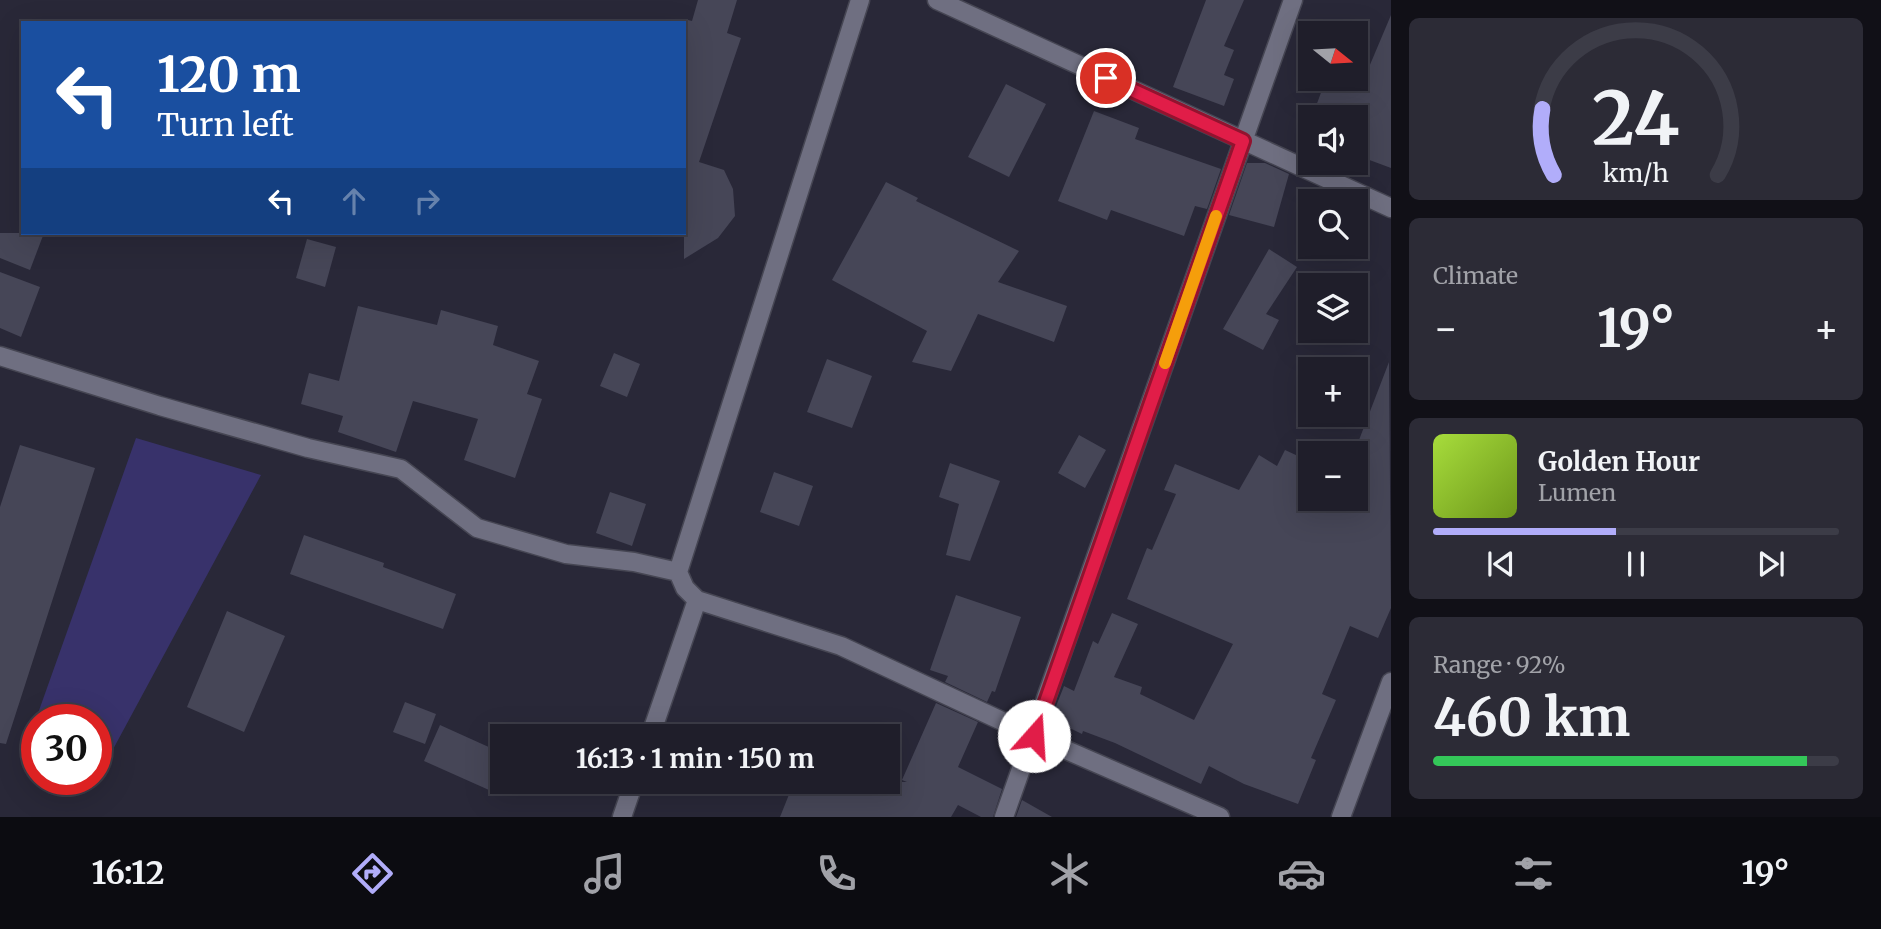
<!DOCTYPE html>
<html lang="en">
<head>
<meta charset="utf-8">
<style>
  body { margin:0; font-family:Merriweather,serif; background:#2c2b36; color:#f1f3f6; height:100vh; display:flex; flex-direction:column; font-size:26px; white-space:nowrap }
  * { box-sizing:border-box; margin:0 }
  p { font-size:23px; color:#a1a2a8 }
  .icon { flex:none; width:38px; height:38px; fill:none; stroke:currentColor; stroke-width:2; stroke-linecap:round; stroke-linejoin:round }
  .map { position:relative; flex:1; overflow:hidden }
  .side { display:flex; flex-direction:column; gap:18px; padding:18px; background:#111017; width:490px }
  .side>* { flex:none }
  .top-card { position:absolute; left:21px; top:21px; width:665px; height:214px; border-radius:0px; box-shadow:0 7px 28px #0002,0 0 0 2px #3c3c47; background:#1a4fa0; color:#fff; overflow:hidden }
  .needle { width:46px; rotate:108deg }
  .controls { position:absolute; left:1298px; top:21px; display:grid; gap:14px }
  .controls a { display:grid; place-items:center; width:70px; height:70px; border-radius:0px; background:#1f1e2a; box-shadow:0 7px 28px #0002,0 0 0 2px #3c3c47; font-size:35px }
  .speed { position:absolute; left:21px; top:704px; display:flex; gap:14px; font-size:35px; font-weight:700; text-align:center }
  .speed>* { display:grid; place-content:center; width:91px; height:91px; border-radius:50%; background:#1f1e2a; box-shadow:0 7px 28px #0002,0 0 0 2px #3c3c47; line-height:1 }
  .speed .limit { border:10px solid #d22; background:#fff; color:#111 }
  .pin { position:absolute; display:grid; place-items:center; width:60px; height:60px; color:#fff; margin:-30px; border:4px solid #fff; border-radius:50%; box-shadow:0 2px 7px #0007 }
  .me { position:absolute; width:77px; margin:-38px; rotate:19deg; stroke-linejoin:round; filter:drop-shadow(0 0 5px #0008) }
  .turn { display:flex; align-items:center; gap:24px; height:147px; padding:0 21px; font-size:32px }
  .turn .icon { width:91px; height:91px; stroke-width:2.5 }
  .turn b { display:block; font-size:49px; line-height:60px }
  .lanes { display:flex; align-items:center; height:66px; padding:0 21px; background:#0003; justify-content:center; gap:35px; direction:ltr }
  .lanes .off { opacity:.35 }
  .big { font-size:52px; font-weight:700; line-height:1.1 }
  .side .card { flex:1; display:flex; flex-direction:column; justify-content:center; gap:10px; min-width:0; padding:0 24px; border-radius:10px; background:#2c2b36 }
  .side .dial { align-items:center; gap:0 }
  .dial svg { height:182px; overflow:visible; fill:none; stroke:#3c3c47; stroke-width:7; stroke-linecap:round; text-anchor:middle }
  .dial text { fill:#f1f3f6; stroke:none }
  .song { display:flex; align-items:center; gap:21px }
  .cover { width:84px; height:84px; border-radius:10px; background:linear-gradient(135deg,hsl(80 70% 55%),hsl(80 70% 35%)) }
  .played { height:7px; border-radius:4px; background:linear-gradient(90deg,#b1adfa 45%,#3c3c47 45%) }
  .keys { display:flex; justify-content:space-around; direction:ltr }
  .heat { display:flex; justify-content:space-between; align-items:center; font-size:38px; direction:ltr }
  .charge { height:10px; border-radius:5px; background:linear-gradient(90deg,#34c759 92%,#3c3c47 0) }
  .trip { position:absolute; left:490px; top:724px; width:410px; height:70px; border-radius:0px; background:#1f1e2a; box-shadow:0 7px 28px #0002,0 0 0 2px #3c3c47; font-weight:700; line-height:70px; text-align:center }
  .tabs { display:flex; height:112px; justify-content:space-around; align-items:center; background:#0c0c11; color:#a1a2a8 }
  .tabs .icon { width:49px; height:49px }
  .tabs .on { color:#b1adfa }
  .tabs b { font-size:32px; color:#f1f3f6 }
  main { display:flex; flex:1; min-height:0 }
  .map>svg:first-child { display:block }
  .green { fill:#38326b }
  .building { fill:#464657 }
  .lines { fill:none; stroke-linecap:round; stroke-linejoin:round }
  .minor-casing { stroke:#464653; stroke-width:21 }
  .minor { stroke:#6f6f81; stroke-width:18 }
  .route-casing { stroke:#92132f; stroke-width:18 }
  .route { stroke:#e11d48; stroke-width:12 }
  .slow { stroke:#f59e0b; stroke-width:12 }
</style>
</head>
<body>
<main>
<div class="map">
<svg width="1391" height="817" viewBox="0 0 1391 817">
  <rect width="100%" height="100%" fill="#292838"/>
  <path class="green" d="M136 438 261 475 97 779 96 719H37V752L26 747Z"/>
  <path class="building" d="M698 0H737L727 33 741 38 699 162 724 170 733 189 735 216 718 238 684 259V19L692 21Z
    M1206 0H1244L1224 46 1234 50 1224 75 1234 79 1224 106 1173 87Z
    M1391 15V168L1356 155V117H1312L1326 79H1364Z
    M1006 84 1046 104 1009 177 968 157Z
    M1094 111 1139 128 1135 139 1221 169 1207 209 1195 206 1184 236 1111 210 1107 220 1058 201Z
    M1247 163H1265L1289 174 1274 227 1229 215Z
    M886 182 918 198 916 201 1019 251 998 282 1067 306 1054 342 978 314 951 371 912 362 927 331 832 280Z
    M0 233H44L30 270 0 258Z
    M307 239 336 247 325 287 296 278Z
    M1269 249 1297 267 1266 314 1279 320 1263 350 1223 329Z
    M0 272 40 287 21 337 0 328Z
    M358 306 437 325 441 310 498 326 493 345 539 361 527 394 542 399 515 478 464 460 478 419 413 401 396 452 338 432 343 416 301 404 309 373 339 381Z
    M614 353 640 364 627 397 600 386Z
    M827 359 872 376 852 428 807 412Z
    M1389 362 1391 608 1378 638 1350 626 1322 694 1336 700 1311 758 1316 760 1298 804 1244 784 1209 766 1201 784 1115 743 1083 731 1082 734 1051 719 1064 686 1074 691 1093 641 1098 644 1112 613 1138 624 1114 677 1142 687 1140 694 1194 720 1233 644 1127 599 1147 548 1152 550 1176 494 1164 490 1175 464 1239 490 1259 455 1277 466 1285 450 1311 462V499H1356V453H1354Z
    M1079 435 1106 450 1085 488 1058 473Z
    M20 445 95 468 6 744 0 743V507Z
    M950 463 1000 481 970 561 946 555 959 504 939 497Z
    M774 472 813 486 799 526 760 512Z
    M610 492 646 504 632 546 596 533Z
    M304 535 384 563 383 567 456 594 443 629 290 574Z
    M956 595 1021 617 995 692 992 691 987 702 945 682 948 676 930 670Z
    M227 611 285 636 244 732 187 707Z
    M405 702 436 714 425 744 393 732Z
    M936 703 978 722 958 767 1002 789 993 817H981L958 805 951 817H780L794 782H907L902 780Z
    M440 725 502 753 489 790 424 761Z
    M1022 800 1052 817H1016Z"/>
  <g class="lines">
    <g class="minor-casing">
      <path id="minor" d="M937 0 1391 208
        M0 356 160 406 308 448 401 469 477 528 566 554 634 562 678 572
        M697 600 841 646 1034 736 1220 817
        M650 737 697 600 685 588 678 572 860 0
        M622 817 634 782
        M1004 817 1293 0
        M1341 817 1391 682"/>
    </g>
    <use href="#minor" class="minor"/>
  </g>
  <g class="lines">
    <g class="route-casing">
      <path id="route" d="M1034 736 1243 141 1106 78"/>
    </g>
    <use href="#route" class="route"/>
    <path class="slow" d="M1165 363 1216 216"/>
  </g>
</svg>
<div class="controls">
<a><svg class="needle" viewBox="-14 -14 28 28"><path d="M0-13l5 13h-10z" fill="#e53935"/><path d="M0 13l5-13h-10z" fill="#a1a2a8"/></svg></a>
<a><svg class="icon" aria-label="sound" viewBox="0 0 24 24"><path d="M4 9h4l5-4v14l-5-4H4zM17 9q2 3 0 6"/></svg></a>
<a><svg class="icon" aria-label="search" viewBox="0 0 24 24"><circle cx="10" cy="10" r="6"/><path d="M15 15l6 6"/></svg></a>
<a><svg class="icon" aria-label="layers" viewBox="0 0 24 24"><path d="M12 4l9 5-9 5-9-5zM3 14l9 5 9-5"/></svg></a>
<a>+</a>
<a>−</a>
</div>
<div class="speed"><div class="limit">30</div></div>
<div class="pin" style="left:1106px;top:78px;background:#d93025"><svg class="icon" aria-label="arrive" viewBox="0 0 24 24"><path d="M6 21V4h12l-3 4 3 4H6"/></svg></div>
<svg class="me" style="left:1034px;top:736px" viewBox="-20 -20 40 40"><circle r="19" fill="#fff"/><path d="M0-13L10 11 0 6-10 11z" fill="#e11d48"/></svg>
<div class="trip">16:13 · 1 min · 150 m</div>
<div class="top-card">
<div class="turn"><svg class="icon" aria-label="left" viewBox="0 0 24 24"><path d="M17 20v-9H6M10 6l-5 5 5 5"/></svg><div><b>120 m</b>Turn left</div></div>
<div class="lanes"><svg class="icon" aria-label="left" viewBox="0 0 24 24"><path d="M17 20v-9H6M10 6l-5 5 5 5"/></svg><svg class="icon off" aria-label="ahead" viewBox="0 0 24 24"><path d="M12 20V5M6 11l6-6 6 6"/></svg><svg class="icon off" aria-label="right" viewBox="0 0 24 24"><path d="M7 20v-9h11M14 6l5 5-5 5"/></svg></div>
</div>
</div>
<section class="side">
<div class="card dial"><svg viewBox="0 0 100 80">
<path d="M14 69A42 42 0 1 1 86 69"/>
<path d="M14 69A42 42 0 0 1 9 40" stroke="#b1adfa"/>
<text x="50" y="56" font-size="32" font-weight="700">24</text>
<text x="50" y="72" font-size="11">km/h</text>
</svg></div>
<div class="card"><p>Climate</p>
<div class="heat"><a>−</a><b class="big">19°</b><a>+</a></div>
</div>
<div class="card">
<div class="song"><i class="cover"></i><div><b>Golden Hour</b><p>Lumen</p></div></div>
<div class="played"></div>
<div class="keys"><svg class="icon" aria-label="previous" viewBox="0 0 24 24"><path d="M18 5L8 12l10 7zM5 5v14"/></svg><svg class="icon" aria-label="pause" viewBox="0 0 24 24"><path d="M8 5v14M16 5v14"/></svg><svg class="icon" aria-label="next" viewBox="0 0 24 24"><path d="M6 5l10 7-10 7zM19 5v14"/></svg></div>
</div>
<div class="card"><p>Range · 92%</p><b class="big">460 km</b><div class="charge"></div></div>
</section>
</main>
<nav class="tabs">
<b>16:12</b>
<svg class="icon on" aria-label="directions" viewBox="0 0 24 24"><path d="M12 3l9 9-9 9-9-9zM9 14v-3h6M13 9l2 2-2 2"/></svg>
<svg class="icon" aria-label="music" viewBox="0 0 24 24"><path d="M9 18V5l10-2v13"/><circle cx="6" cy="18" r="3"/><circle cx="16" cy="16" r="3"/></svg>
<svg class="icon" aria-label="phone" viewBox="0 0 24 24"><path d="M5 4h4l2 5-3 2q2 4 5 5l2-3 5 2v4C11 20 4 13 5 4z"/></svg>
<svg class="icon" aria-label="climate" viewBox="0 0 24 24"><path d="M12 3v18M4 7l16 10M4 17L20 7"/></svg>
<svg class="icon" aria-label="car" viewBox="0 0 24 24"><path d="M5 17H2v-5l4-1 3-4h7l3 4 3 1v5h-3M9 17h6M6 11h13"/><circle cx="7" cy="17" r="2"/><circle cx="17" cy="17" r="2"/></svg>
<svg class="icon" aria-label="filters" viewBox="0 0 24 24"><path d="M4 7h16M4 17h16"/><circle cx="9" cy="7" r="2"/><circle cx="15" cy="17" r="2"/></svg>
<b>19°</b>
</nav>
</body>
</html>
